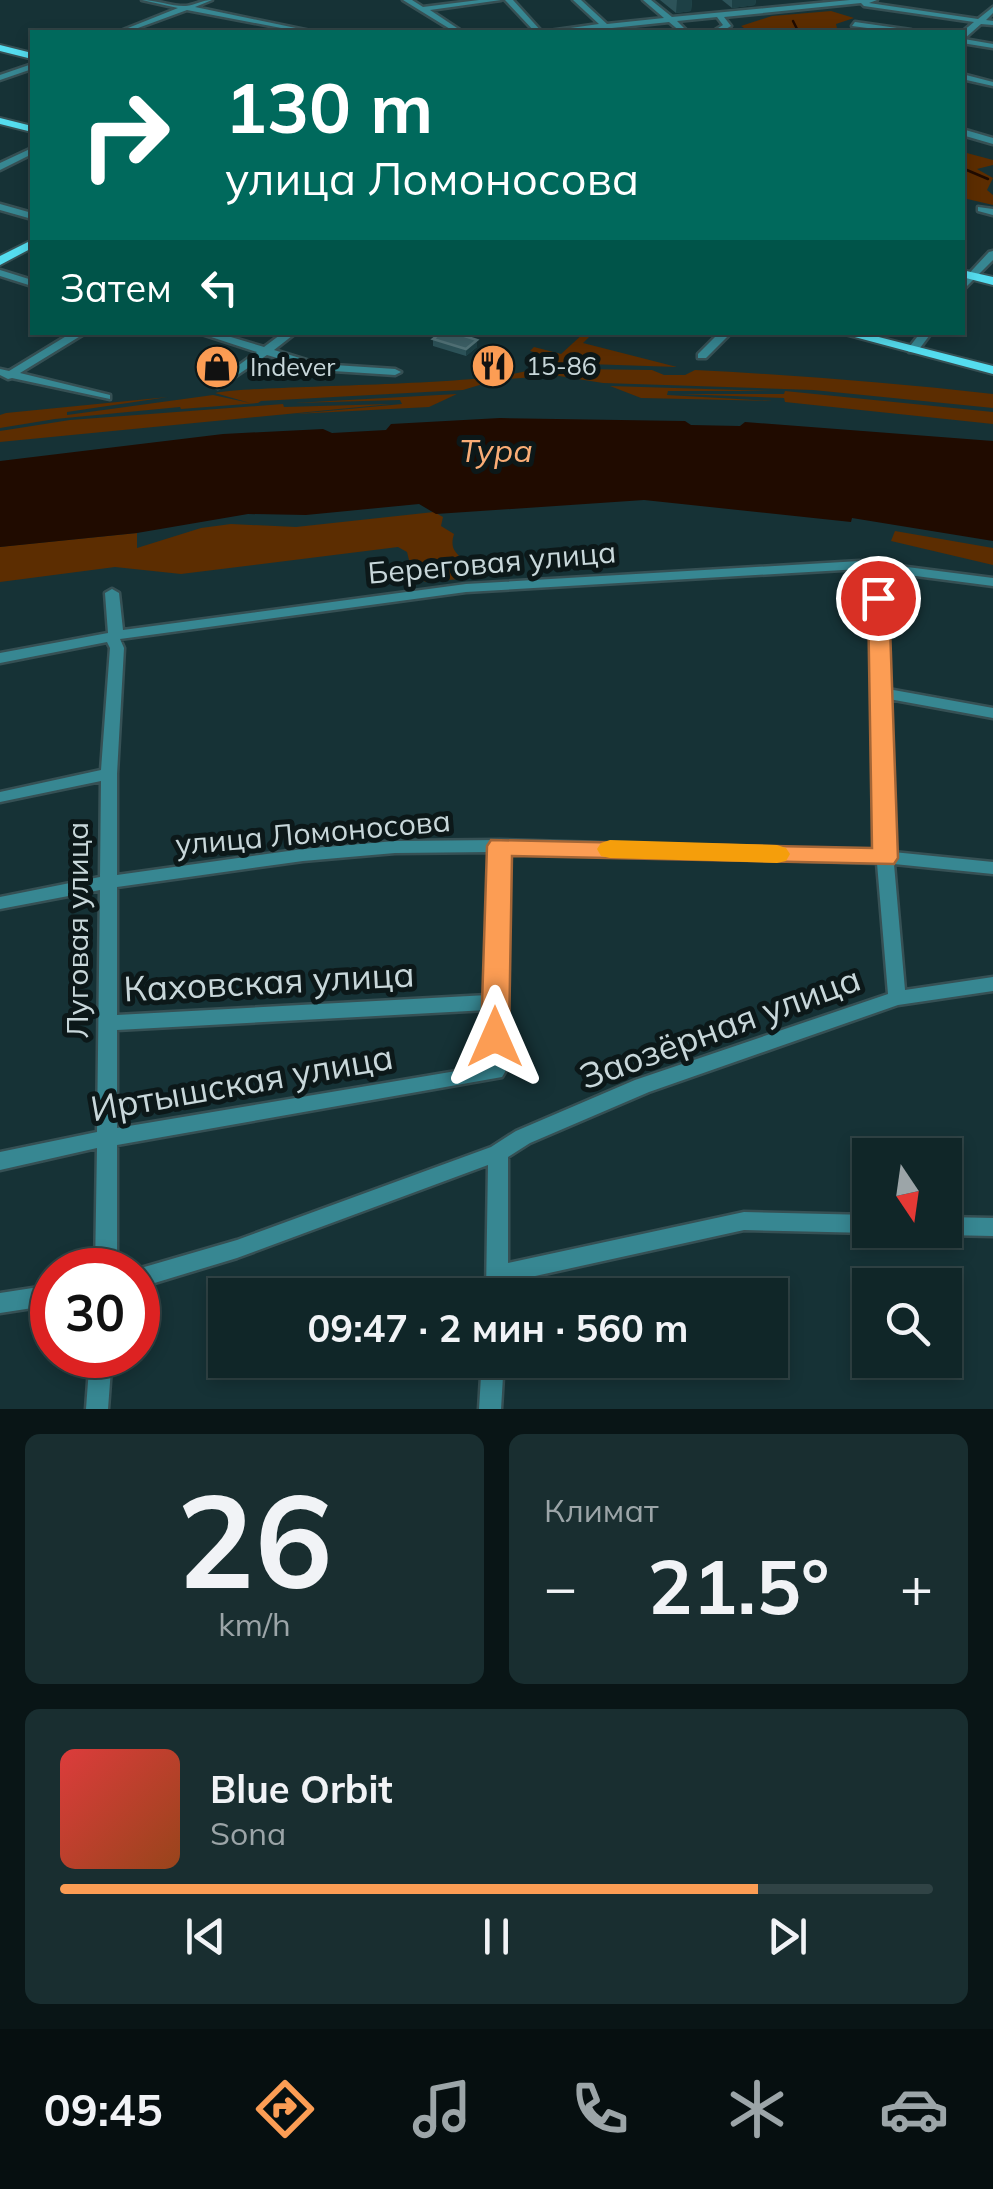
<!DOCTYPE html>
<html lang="ru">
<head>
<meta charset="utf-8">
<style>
  body { margin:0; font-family:Mulish,sans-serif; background:#192e30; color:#f1f3f6; height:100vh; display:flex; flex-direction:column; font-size:38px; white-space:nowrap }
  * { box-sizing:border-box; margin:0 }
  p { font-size:32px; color:#9ca5a8 }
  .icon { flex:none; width:55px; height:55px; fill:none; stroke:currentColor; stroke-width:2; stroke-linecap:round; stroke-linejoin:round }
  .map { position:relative; height:1409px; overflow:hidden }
  .panel { display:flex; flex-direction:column; gap:25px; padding:25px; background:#091516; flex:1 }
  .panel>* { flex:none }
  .guide { position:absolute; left:30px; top:30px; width:935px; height:305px; border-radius:0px; box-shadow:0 5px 15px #0003,0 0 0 2px #304345; background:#00695c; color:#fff; overflow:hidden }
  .needle { width:65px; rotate:167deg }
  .controls { position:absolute; left:852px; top:1138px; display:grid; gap:20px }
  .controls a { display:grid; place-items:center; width:110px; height:110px; border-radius:0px; background:#102628; box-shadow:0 5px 15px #0003,0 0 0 2px #304345; font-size:50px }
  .speed { position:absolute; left:30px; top:1248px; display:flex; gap:20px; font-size:50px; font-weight:700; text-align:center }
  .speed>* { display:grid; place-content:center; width:130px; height:130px; border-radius:50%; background:#102628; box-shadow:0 5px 15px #0003,0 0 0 2px #304345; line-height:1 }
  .speed .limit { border:15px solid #d22; background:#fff; color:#111 }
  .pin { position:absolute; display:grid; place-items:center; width:85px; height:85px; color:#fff; margin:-42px; border:5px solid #fff; border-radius:50%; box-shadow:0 2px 10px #0007 }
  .me { position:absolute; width:110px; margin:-55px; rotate:0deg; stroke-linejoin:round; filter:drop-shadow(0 0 8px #0008) }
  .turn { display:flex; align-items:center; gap:35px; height:210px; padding:0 30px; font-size:45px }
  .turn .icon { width:130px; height:130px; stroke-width:2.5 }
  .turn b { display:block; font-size:70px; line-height:85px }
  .then { display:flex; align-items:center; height:95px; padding:0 30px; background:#0003; gap:20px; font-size:38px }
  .big { font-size:75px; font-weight:700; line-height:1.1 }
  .panel .widget { flex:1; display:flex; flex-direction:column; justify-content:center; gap:15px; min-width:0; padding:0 35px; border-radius:15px; background:#192e30 }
  .panel .dial { align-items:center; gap:0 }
  .dial b { font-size:130px; line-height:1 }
  .song { display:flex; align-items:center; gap:30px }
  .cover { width:120px; height:120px; border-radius:15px; background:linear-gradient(135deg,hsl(0 70% 55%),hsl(20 70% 35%)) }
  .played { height:10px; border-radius:5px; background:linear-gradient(90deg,#fc9d54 80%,#304345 80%) }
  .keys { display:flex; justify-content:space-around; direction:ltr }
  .heat { display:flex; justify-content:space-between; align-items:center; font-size:55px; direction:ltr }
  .panel .tiles { flex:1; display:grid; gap:25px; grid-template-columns:1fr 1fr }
  .widget:last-child { grid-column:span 2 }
  .trip { position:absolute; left:208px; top:1278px; width:580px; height:100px; border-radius:0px; background:#102628; box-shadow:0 5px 15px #0003,0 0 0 2px #304345; font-weight:700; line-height:100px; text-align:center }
  .tabs { display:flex; height:160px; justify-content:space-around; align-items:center; background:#060f10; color:#9ca5a8 }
  .tabs .icon { width:70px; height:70px }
  .tabs .active { color:#fc9d54 }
  .tabs b { font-size:45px; color:#f1f3f6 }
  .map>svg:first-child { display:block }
  .green { fill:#5c2d01 }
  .water { fill:#200b00 }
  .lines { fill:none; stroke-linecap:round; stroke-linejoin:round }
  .stream { stroke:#200b00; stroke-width:2.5 }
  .minor-casing { stroke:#365054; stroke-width:5 }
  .major-casing { stroke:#365054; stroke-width:4 }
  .minor { fill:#378792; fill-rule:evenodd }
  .major { fill:#55ddef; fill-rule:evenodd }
  .wall { fill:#2d5359 }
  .shaded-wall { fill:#1d4045 }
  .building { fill:#3d6167; stroke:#537479; stroke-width:2.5 }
  .route { fill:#fc9d54; stroke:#a46637; stroke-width:2.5 }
  .slow { fill:#f59e0b }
  .labels { text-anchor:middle; stroke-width:10; stroke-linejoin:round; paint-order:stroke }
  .far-poi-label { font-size:25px; fill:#c8d7da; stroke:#0c1819; text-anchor:start }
  .street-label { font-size:30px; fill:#c8d7da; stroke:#0c1819 }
  .water-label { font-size:32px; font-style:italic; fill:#faad76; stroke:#0c1819 }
  .near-street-label { font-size:35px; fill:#c8d7da; stroke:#0c1819 }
</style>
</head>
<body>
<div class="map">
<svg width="993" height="1409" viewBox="0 0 993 1409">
  <rect width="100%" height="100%" fill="#163236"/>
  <path class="green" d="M831 11 854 18 836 24 838 32H750L741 26 772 16Z
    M963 152 993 160V165L977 169 993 178 987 190 993 195V205L963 198Z
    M584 333H593L583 343 677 367 557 363 550 362 548 356 530 351 534 347 561 354Z
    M544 363 548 376 496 380 463 390 261 401 258 403 181 409 180 407 55 419 0 428V415L6 413 168 397 67 412V415L213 395 250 403 215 393C269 383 525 388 544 363Z
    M550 364 574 369 652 370 664 375H685L695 370C794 375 894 383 993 394V408L813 390 603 383 553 375Z
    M610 386 774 391H668L667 395 774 401 641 398Z
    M785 391 993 412V424L785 402 784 398 679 394H784Z
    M457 394 429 407 295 414 402 404 400 400 294 403Z
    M283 404 284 407 391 404 0 442V431L70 420Z
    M434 512 443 517 441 526 454 534C450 547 454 552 464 560L466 568 459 579 426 582 413 576 407 552 398 547 181 574 115 567 0 582V547L8 546 137 533V548L201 528 231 524 296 527Z
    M895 531 993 548V565L891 541Z"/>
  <path class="water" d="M500 418 685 421 691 425 740 426 745 422 993 441V541L852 518 851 522 644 500 436 514 419 504 306 515 248 514 137 533 0 547V461L223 434 323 429 332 433 386 430 391 424Z"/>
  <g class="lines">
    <path class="stream" d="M793 21 798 31 806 32
      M962 168 988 179"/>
    <g class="minor-casing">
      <path id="minor" d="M142 0C156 0 174 7 186 6 195 5 202 0 212 0L195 7 315 32H302L187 10 127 32H118L178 8Z
        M403 0H412L423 7 479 0H501L430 10 463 32H455Z
        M505 0H513L542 32 599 24 573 0H581L607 24 664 18 643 0H651L672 17 850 0H877L869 3 978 19 993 7V13L986 20 993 21V25L981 24 964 39 993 44V48L962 43V32L974 22 864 6 861 3 724 17 731 26 724 30 725 32 715 30 723 25 717 17 677 21 688 32H681L669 22 612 28 614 32H608L604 29 535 32Z
        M855 22 911 30 915 32H898L852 26Z
        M32 64V69L0 80V75Z
        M962 74 993 82V86L962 79Z
        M962 129 993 138V144L962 135Z
        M32 148V154L0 170V163Z
        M0 204 32 213V219L0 210Z
        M978 207 993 209V215L978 211Z
        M993 251V260L962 291V281L989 252Z
        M0 270 32 280V286L0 276Z
        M73 332H87L20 373 110 395V399L12 378 8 379 0 375V369L9 371Z
        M196 332H214L264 347 284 332H297L274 350 319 364 395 369 401 372 395 375 318 370 267 355 218 388 212 385 214 383 257 352Z
        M720 332H732L706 358H698V354Z
        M921 332H932L917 352H909L907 350Z
        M860 561 993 578V586L885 572 888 689 993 708V718L889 699 893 852 993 862V874L894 864 905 990 993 977V991L898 1005 649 1092 530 1143 508 1157V1263L744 1212 870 1215V1230H877L870 1233 744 1230 508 1282V1295H486L488 1165 237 1258 138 1288V1270H134L237 1240 491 1147 516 1131 635 1080 888 994 877 863 508 852 505 1072 502 1077 117 1145V1270H95L97 1148 0 1170V1152L97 1132 100 890 0 909V897L100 877 101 781 0 802V792L101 770 110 648 107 642 0 663V653L108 633 105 593 112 589 119 593 123 630 466 584ZM860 569 871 570 874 689 872 692 874 695 877 851 500 840 395 841 303 849 117 875V774L124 648 120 639 466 592ZM492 852 488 995 117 1015V887L303 861 395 853ZM487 1010 486 1066 117 1128V1030Z
        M945 1217 993 1218V1236L945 1235 938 1232 937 1230H945Z
        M52 1285V1305L0 1313V1293Z
        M90 1355H112L108 1409H86Z
        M482 1360H504L501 1409H479Z"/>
    </g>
    <g class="major-casing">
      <path id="major" d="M0 45 32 53V59L0 51Z
        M0 118 32 126V132L0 124Z
        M32 240V248L0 265V256Z
        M962 270 993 277V285L962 277Z
        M836 332H859L993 366V374Z"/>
    </g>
    <use href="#minor" class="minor"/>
    <use href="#major" class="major"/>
  </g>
  <path class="wall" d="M660 0H692L691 11 676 13Z
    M722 0H756L755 5 732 8Z
    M433 339 477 340V347L466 356 433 346Z"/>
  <path class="shaded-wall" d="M677 0H692L691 11 676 13Z
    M732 0H756L755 5 732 8Z
    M477 340V347L466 356V349Z"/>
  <path class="building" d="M442 332H452L477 340 466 349 433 339Z"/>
  <path class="route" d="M878 591 889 598 898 858 894 864 512 856 509 1037 505 1045 495 1048 485 1045 481 1037 487 846 491 840 872 848 868 598Z"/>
  <path class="slow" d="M610 840 777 845 786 848 790 854 786 861 777 863 610 858 601 856 597 849 601 843Z"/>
  <defs>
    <g id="restaurant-disc" transform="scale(2.25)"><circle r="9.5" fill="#fc9d54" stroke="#0c1819"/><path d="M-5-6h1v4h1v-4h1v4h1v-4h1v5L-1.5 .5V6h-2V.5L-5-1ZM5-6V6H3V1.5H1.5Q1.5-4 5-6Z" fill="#111"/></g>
    <g id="shop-disc" transform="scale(2.25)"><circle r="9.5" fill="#fc9d54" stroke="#0c1819"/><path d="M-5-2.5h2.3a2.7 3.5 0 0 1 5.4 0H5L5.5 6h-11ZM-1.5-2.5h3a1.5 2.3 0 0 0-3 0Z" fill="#111"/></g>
  </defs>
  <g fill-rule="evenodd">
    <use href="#restaurant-disc" x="493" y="366"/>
    <use href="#shop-disc" x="217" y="367"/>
  </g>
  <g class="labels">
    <g class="far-poi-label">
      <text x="526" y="375">15-86</text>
      <text x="250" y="376">Indever</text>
    </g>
    <g class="street-label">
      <text transform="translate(492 563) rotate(-5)" y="10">Береговая улица</text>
      <text transform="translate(313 833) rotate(-5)" y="10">улица Ломоносова</text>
      <text transform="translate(78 930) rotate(-90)" y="10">Луговая улица</text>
    </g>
    <g class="water-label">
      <text x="496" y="462">Тура</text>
    </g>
    <g class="near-street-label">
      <text transform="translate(269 982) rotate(-3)" y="12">Каховская улица</text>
      <text transform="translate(720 1028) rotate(-20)" y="12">Заозёрная улица</text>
      <text transform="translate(242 1083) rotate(-10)" y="12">Иртышская улица</text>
    </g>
  </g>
</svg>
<div class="controls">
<a><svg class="needle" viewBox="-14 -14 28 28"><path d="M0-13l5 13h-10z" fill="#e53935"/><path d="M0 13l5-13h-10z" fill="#9ca5a8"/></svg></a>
<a><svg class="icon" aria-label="search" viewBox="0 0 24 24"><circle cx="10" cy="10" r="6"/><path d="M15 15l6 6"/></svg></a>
</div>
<div class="speed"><div class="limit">30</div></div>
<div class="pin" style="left:878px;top:598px;background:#d93025"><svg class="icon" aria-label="arrive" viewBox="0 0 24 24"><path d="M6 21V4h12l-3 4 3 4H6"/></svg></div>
<svg class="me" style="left:495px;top:1037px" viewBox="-20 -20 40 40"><path d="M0-17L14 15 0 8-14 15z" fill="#fc9d54" stroke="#fff" stroke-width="4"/></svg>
<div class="trip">09:47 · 2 мин · 560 m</div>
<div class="guide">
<div class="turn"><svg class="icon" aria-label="right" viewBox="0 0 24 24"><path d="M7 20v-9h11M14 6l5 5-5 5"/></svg><div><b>130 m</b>улица Ломоносова</div></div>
<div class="then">Затем<svg class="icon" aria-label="left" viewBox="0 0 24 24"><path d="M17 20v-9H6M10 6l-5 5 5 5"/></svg></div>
</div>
</div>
<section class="panel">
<div class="tiles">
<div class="widget dial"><b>26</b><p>km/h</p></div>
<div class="widget"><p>Климат</p>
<div class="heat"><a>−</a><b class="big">21.5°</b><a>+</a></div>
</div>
<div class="widget">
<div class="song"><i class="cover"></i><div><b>Blue Orbit</b><p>Sona</p></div></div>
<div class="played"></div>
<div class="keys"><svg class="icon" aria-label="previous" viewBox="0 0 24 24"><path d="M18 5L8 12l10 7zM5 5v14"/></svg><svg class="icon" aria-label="pause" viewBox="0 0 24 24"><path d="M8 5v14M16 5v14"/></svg><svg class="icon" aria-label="next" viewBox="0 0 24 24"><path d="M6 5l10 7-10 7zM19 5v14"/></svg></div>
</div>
</div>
</section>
<nav class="tabs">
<b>09:45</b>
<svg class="icon active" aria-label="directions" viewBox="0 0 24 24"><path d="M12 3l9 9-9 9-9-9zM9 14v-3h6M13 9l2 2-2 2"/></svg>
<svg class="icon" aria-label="music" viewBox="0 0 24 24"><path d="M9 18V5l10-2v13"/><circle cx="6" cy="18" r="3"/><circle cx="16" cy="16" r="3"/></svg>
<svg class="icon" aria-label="phone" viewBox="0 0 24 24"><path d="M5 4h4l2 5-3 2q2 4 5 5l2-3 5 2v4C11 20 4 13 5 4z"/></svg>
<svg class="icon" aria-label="climate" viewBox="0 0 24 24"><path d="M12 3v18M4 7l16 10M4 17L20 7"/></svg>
<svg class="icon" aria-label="car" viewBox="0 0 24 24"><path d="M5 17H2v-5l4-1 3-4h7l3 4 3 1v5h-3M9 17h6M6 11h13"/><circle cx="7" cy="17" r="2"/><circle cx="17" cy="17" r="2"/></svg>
</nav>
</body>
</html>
